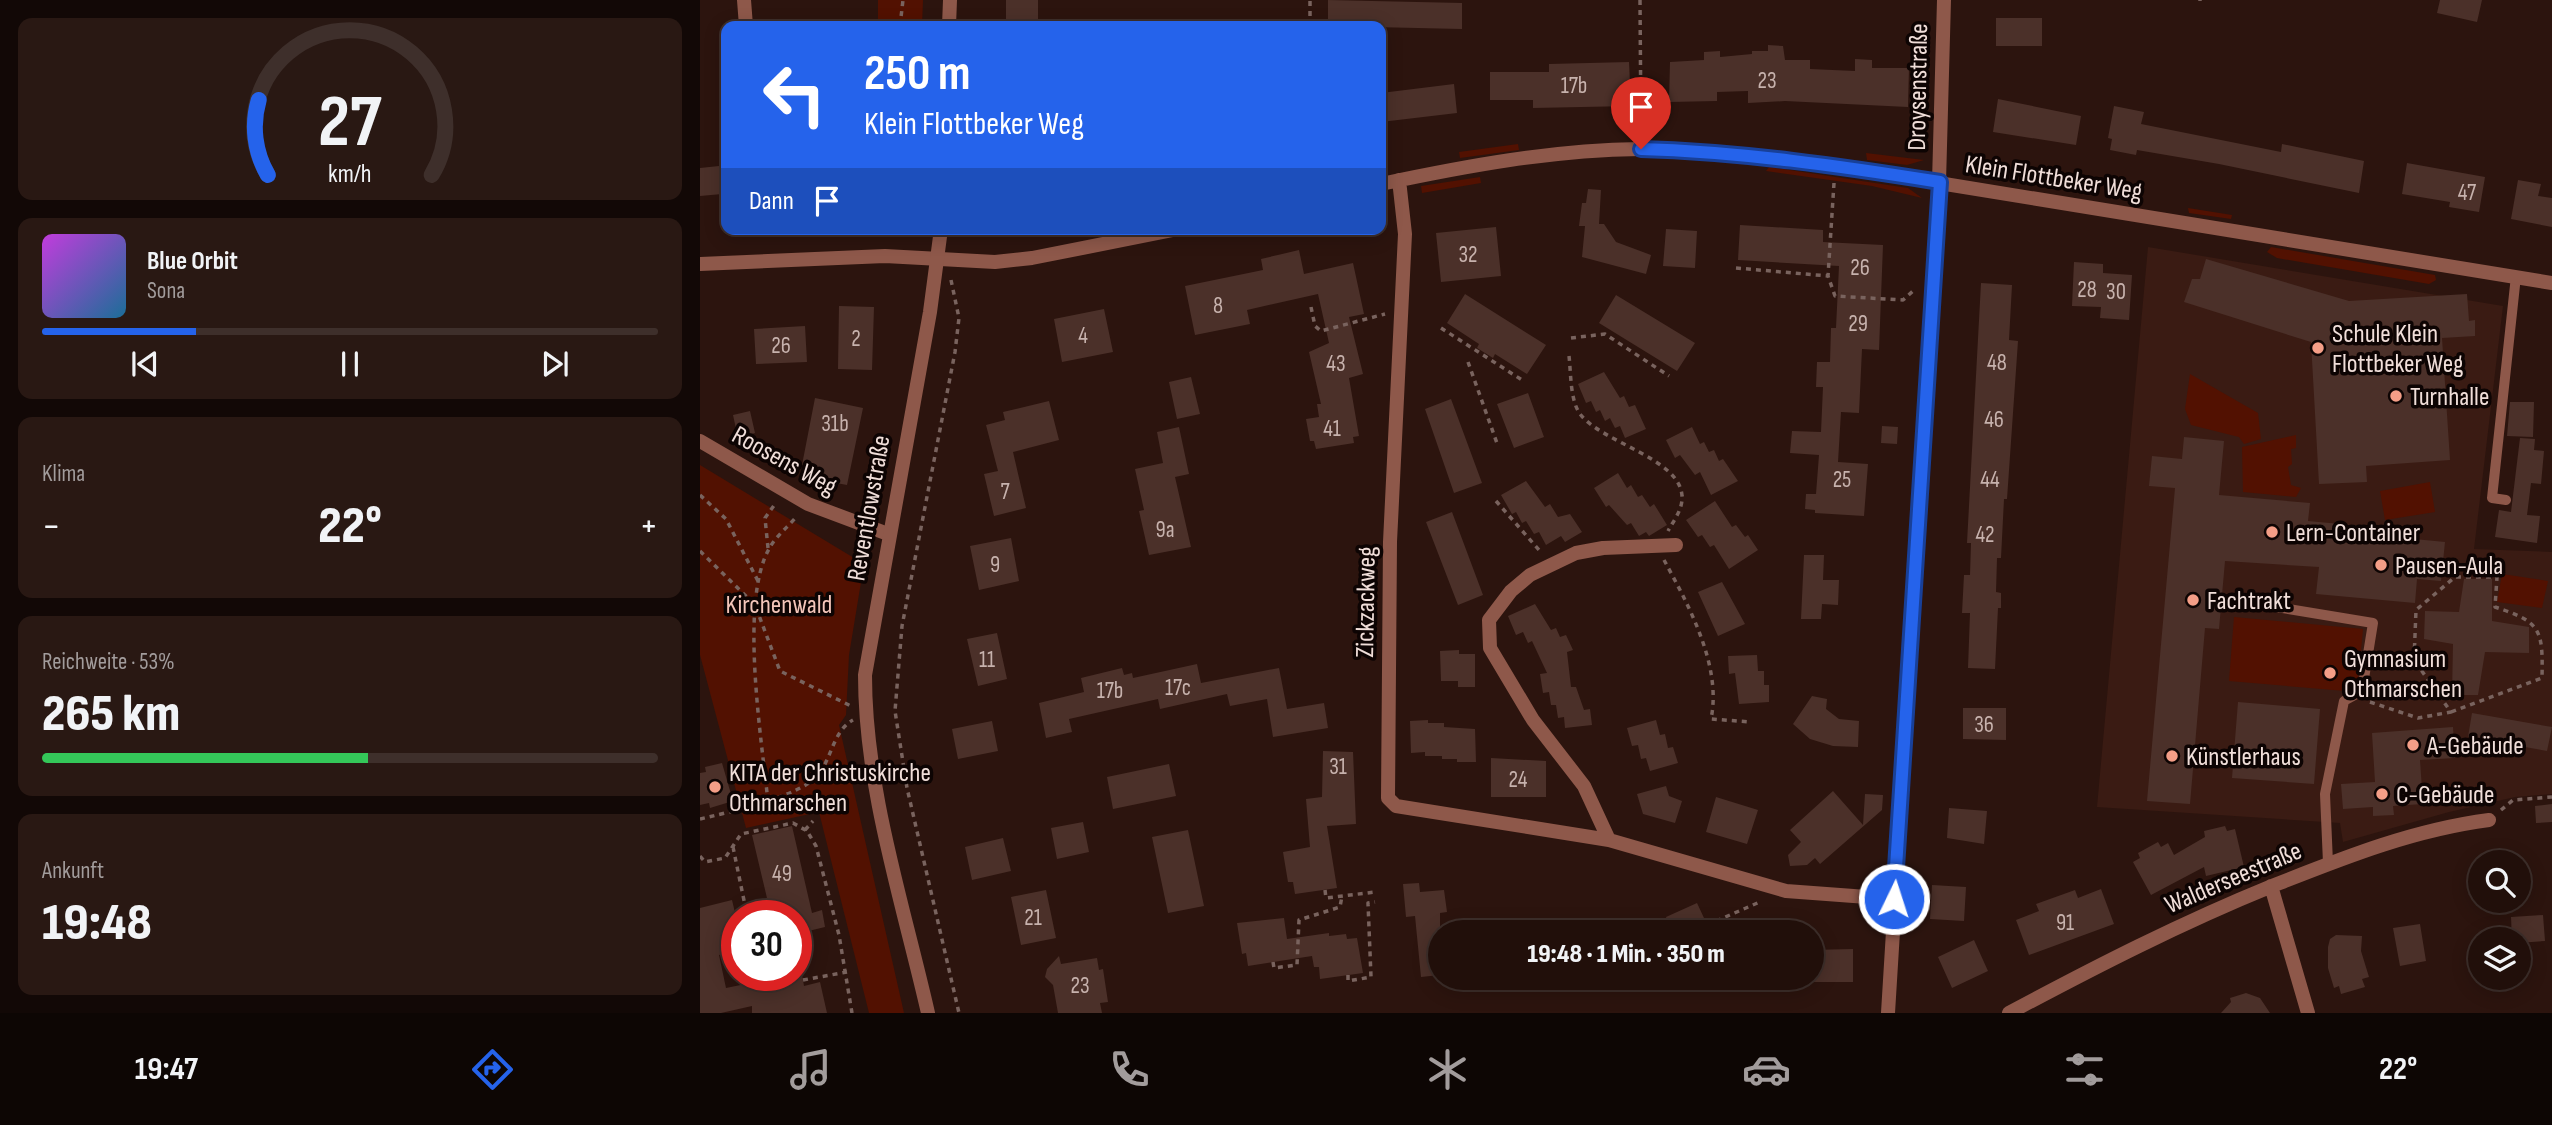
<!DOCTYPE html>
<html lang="de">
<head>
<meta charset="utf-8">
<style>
  body { margin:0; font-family:"Sofia Sans Condensed",sans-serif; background:#291813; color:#f1f3f6; height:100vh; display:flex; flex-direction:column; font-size:26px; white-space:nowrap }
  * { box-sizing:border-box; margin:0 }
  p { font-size:23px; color:#a29c9c }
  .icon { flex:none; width:38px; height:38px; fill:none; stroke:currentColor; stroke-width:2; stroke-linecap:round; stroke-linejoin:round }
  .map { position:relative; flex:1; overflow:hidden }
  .drawer { display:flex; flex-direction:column; gap:18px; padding:18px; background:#120806; width:700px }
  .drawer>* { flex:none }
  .guide { position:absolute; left:21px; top:21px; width:665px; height:214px; border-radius:14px; box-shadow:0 4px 18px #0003,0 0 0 2px #3e2f2b; background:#2563eb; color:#fff; overflow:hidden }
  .controls { position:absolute; left:1768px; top:850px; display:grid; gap:14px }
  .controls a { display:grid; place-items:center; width:63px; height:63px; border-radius:50%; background:#210f0a; box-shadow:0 4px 18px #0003,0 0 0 2px #3e2f2b; font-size:35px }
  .speed { position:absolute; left:21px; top:900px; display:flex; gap:14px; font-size:35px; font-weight:700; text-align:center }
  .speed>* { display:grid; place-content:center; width:91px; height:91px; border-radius:50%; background:#210f0a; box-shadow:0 4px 18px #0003,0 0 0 2px #3e2f2b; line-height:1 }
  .speed .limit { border:10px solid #d22; background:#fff; color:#111 }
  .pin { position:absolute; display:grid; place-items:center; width:60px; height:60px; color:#fff; margin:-72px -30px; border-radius:50% 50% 50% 0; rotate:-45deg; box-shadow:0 0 7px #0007 }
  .pin .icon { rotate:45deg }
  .me { position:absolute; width:77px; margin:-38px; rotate:4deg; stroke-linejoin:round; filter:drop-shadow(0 0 5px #0008) }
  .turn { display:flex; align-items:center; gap:24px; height:147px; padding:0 28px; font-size:32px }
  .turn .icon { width:91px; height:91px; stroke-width:2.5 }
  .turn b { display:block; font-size:49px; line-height:60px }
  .then { display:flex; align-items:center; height:66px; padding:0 28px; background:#0003; gap:14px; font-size:26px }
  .big { font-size:52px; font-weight:800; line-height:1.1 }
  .drawer .card { flex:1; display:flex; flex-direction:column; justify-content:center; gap:10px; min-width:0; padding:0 24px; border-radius:14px; background:#291813 }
  .drawer .dial { align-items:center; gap:0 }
  .dial svg { height:182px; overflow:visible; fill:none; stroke:#3e2f2b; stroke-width:7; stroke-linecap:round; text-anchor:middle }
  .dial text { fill:#f1f3f6; stroke:none }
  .song { display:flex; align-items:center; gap:21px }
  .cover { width:84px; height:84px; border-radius:10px; background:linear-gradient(135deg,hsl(290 70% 55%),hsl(200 70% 35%)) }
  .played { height:7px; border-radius:4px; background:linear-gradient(90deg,#2563eb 25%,#3e2f2b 25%) }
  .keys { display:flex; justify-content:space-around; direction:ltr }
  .heat { display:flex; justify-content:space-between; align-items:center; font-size:38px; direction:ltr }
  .charge { height:10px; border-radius:5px; background:linear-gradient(90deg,#34c759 53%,#3e2f2b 0) }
  .trip { position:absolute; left:728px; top:920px; width:396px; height:70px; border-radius:35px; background:#210f0a; box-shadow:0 4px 18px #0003,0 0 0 2px #3e2f2b; font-weight:800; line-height:70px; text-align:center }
  .tab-bar { display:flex; height:112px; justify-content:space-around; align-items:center; background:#0d0604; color:#a29c9c }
  .tab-bar .icon { width:49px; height:49px }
  .tab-bar .active { color:#2563eb }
  .tab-bar b { font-size:32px; color:#f1f3f6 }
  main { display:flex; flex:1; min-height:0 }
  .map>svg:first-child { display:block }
  .built { fill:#3a1b13 }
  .green { fill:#521101 }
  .building { fill:#4b3029 }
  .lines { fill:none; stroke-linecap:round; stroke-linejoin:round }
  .path { stroke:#79635e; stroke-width:3.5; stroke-dasharray:5 5; stroke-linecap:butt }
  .service { stroke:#8e584a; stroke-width:10 }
  .minor { stroke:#8e584a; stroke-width:14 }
  .tertiary { stroke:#8e584a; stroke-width:14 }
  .route-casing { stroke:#184099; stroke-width:18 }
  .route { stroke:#2563eb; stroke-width:12 }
  .poi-dot { fill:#f49e87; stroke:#0d0403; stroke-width:2.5 }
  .labels { text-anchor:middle; stroke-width:7; stroke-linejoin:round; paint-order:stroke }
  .number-label { font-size:23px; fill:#c7b2ad }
  .street-label { font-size:26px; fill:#f0ded9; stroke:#0d0403 }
  .poi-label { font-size:26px; fill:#f0ded9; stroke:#0d0403; text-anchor:start }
  .park-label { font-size:26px; fill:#f3c5b9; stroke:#0d0403 }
</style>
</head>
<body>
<main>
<section class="drawer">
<div class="card dial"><svg viewBox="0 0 100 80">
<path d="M14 69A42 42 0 1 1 86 69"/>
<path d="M14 69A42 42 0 0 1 10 36" stroke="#2563eb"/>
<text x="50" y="56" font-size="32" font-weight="700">27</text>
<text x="50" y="72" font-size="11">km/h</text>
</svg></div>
<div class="card">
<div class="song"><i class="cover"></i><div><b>Blue Orbit</b><p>Sona</p></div></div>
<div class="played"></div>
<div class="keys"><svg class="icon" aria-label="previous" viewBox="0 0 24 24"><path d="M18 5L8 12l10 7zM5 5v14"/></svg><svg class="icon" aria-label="pause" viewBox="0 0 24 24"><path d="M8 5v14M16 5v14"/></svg><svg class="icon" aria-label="next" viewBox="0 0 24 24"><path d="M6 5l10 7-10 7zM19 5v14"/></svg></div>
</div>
<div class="card"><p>Klima</p>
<div class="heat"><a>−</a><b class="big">22°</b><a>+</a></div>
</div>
<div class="card"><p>Reichweite · 53%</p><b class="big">265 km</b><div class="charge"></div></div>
<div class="card"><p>Ankunft</p><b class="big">19:48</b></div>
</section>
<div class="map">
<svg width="1852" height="1013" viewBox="0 0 1852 1013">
  <rect width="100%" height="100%" fill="#2c140e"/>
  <path class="built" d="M1448 247 1803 306 1774 549 1852 552V794L1815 797 1749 812 1643 842 1640 823 1397 807Z"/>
  <path class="green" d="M178 0H223L222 26H178Z
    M818 144 819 150 760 158 759 152Z
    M1166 153 1224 160 1207 165 1167 160Z
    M1069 167 1208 188 1222 198 1172 186 1066 171Z
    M780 177 781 183 722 193 721 186Z
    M1488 208 1532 215 1531 219 1489 213Z
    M1571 247 1735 275 1736 280 1729 284 1577 258 1567 252Z
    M1490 374 1558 413 1561 439 1544 444 1539 437 1491 425 1485 409Z
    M1596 435V448L1591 449 1592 464 1588 467 1591 485 1601 488 1596 497 1543 492 1542 447Z
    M0 465 164 564 149 655 146 715 139 725 204 1013H169L119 812 46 828 0 655Z
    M1730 482 1735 512 1685 520 1680 491Z
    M1802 574 1848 581 1842 608 1797 602Z
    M1534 617 1663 629 1657 692 1529 681Z"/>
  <path class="building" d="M306 0H338V20H306Z
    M628 0 762 3V29L628 26Z
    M1740 0H1782L1777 22 1737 13Z
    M1296 18H1342V46H1296Z
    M1068 45 1083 46 1085 60H1110V69L1155 71V59L1172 60V68H1209L1208 107 1085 101 1048 103V91L1017 92V101L969 102 970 62 1004 60V52L1020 51V57L1052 54V51H1068Z
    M929 62 931 106 833 108V100H790V72H849V64Z
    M754 84 757 113 681 122V93Z
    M1298 99 1381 116 1376 145 1293 132Z
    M1414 106 1444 112 1441 124 1581 152 1582 144 1664 161 1659 193 1519 164 1437 150 1436 155 1410 150 1412 139 1408 138Z
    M1707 163 1785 177 1779 212 1749 207 1750 202 1702 194Z
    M19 166 22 194 0 196V168Z
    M1818 180 1841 184 1838 196 1852 198V227L1811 219Z
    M888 189 901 190 899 224H904L916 242 951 255 946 274 882 257 885 226H879L882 203H886Z
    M1040 225 1123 230V242L1183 245 1179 350 1162 349 1159 413 1141 412 1138 462 1168 464 1164 516 1115 513V510L1105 509 1106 494H1116L1119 455 1090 453 1092 431 1121 432 1123 387H1116L1117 362H1130L1131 328H1136L1139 266 1038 260Z
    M796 227 801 276 741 282 736 233Z
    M966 229 997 231 995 268 963 266Z
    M599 250 604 274 653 263 664 314 649 317 663 374 649 378 659 436 653 437 654 443 616 449 614 441H610L606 419 619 417 617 404H621L609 352 629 343 618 294 547 310 550 324 495 335 485 286 563 270 561 259Z
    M1506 259 1649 301 1767 294 1769 321 1775 320V336L1742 338 1750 460 1666 466 1667 482 1619 484 1611 342 1484 302 1492 279H1500Z
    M1374 262 1403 264V273L1432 275 1429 320 1400 318 1401 307 1372 306Z
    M1281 283 1312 285 1309 340 1318 341 1307 499H1304L1301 558H1297L1296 592 1301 593V608H1298L1295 669 1268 668 1270 613H1262L1264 575H1270L1271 543H1267Z
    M765 294 846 345 827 374 795 354 793 358 777 348 779 344 747 323Z
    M916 295 995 343 977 371 899 323Z
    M139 306 174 307 172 370 138 369Z
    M404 309 413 352 362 362 354 319Z
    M105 326 107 362 56 364 54 329Z
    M904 372 920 398 924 396 929 407 935 405 946 429 925 438 920 426 915 428 910 418 905 421 900 410 896 412 891 401 886 403 878 384Z
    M491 377 500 414 477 419 469 382Z
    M828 393 844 437 814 448 797 404Z
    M115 398 163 408 147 485 115 479 118 468 102 465Z
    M751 399 782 483 754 493 725 409Z
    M349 401 359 440 313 452 326 508 294 516 284 474 298 471 286 425 305 420 303 412Z
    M1810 402H1834L1833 437 1807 436Z
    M50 411 55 433 38 438 33 415Z
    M1182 426 1198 427 1197 444 1181 443Z
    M479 427 489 474 475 477 491 547 449 555 439 511 444 510 435 469 463 463 457 432Z
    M992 427 1000 444 1004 442 1009 452 1014 450 1019 461 1023 459 1038 481 1011 495 1000 472 995 475 980 455 975 458 966 440Z
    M1484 437 1524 441 1519 495 1610 503 1608 521 1705 530 1704 538 1745 542 1741 581 1717 579 1715 603 1616 594 1619 567 1525 561 1519 629 1505 628 1490 804 1447 801 1475 488 1449 486 1452 456 1482 459Z
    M1820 438 1835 439 1834 450 1844 451 1841 484 1831 483 1827 515 1840 516 1837 543 1795 537 1799 510 1811 512Z
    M918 473 927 488 931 485 938 497 942 495 950 507 954 504 967 525 949 536 946 532 939 536 931 523 927 525 909 505 906 507 894 488Z
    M826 481 845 507 850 504 858 517 870 514 882 532 865 542 861 536 846 545 839 532 834 534 826 521 822 523 816 512 812 514 801 495Z
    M1015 501 1032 527 1036 525 1045 537 1048 535 1058 550 1029 569 1014 545 1010 547 1002 535 998 537 986 520Z
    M752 512 783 595 758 605 726 522Z
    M311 538 319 581 279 590 270 546Z
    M1104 555H1124L1123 580H1139L1138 605 1122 604 1121 619H1101Z
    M1764 579H1792V621L1829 627V653L1785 652 1778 695H1752L1753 644 1724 639 1725 611 1759 612Z
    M1022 582 1045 624 1018 636 998 592Z
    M835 604 851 630 856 628 860 637 866 635 873 650 867 652 871 687H876L884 710 890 709 892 725 865 728 864 717 858 718 856 705H851L849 692 843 693 840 674 847 673 832 641 828 643 823 632 816 635 808 616Z
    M297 633 307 679 278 686 267 639Z
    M759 650V654H775V687H758V681H741L740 651Z
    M1057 655 1058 671H1064V685H1069V702L1039 704 1035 673 1029 674 1028 656Z
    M497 664 501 683 579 668 587 709 624 703 628 728 573 737 567 699 530 706 527 694 460 709 458 699 369 719 372 732 346 738 339 703 384 692 381 678 422 668 424 675 432 673 433 678Z
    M1112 696 1127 699 1126 709 1139 719 1159 721 1158 747 1133 746 1110 739 1093 724Z
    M1538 702 1620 709 1614 784 1532 778Z
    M1263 708H1306V740L1263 739Z
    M1772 713 1852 727 1847 751 1768 737Z
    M728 720V723H744V727L775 729 776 762H757V759H742V756H725V752L711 753 710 721Z
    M956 720 960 735 965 734 968 748 973 747 978 763 950 771 946 758 941 759 938 745 932 746 927 728Z
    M292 721 298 751 258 759 252 729Z
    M1753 727 1755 758 1720 760 1723 804 1693 806 1694 815 1673 816V807L1643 809 1641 784 1675 782 1672 733Z
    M623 751 653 752 656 824 627 826 637 888 595 894 593 882H588L583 852 610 847 606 799 622 797Z
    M791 758 846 761V797H791Z
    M22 763 33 801 10 808 9 803 0 805V773L6 772 5 767Z
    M469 764 476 796 413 809 407 777Z
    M966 786 969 796 982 801 975 823 943 814 937 794Z
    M1133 791 1163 825 1165 794 1183 795 1182 810 1120 864 1115 858 1107 865 1090 866 1088 855 1101 842 1090 830Z
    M1016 797 1058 810 1047 844 1006 832Z
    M1852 804V822L1836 823 1835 806Z
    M1249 808 1287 811 1284 844 1247 838Z
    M383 822 389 852 357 859 351 828Z
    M92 826 112 913 122 910 125 927 96 934V915H71L52 835Z
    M1525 826 1527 831 1535 829 1544 867 1506 876 1504 867 1451 895 1433 862 1440 858 1438 853 1458 842 1461 847 1468 843 1474 855 1505 837 1504 831Z
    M488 830 504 906 468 913 452 837Z
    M303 838 311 871 272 880 265 847Z
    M719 883 720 892 744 890 747 912 740 913V975L721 977 715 916 706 917 703 884Z
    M1232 885 1266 887 1264 921 1230 919Z
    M1401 889 1414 924 1329 955 1316 920 1339 911 1336 904 1375 890 1378 898Z
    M346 890 356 938 321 945 311 897Z
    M32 900 37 921V951L19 955 26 988 60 981 58 975H102L104 986 120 982 127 1013H52V1006L21 1013H0V908Z
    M997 903 1011 933H967L962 922 967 920 966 917Z
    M1843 915 1845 941 1818 943V940H1812L1811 917Z
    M584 918 587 939 629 933V936L646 934 647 939 657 938 663 973 620 979 619 967H614L612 956 548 966 546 953 542 954 537 923Z
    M1720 924 1726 961 1700 966 1693 928Z
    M1636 935 1662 936 1661 951 1669 977 1662 979 1665 987 1641 994 1639 986 1634 988 1628 968V947L1630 939Z
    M1274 940 1288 971 1252 988 1238 957Z
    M1153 949V982H1111V950Z
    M359 956 361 964 397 958 399 970 403 969 408 1002 400 1003 402 1013H358L353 985 345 977 347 969Z
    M1546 993 1560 998 1570 1013H1521L1531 1002 1530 998Z"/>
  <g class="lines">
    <path class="path" d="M940 0 941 133
      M1500 1V0
      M200 26 203 0
      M610 26V0
      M1134 183 1128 276 1135 296 1203 300 1213 291
      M184 231V229
      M1036 268 1128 276
      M251 280 259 318 255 352 202 626 195 711 207 788 259 1013
      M611 307 615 326 621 331 685 314
      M741 328 822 380
      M871 338 905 334 969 376
      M869 356C871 373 870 400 880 414 902 443 980 458 982 496 983 509 974 520 968 531
      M768 362 798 446
      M0 495 26 519 58 581
      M796 501 840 551
      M68 548 65 518 75 504
      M0 551 55 605 80 671 151 706
      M964 560C989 606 1022 666 1011 719L1050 722
      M1670 702 1718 718 1751 712 1714 660 1716 610 1755 577H1797L1795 607C1841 622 1843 629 1842 678L1751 712
      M68 802C62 741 39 602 69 549 75 537 88 527 97 516
      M1801 810 1813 800 1852 797
      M0 819C26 813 102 796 118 775 132 758 133 731 153 720
      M105 830 113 821
      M33 847 47 915
      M0 856 5 862 25 858 41 834 93 823 107 831 116 846 139 935 152 1013
      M625 890 626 898 675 892
      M1007 925 1062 901
      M573 962 574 968 597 965 599 920 640 907 642 896
      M648 975V981L671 977 668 903 675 902
      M103 980 147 972"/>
    <path class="service" d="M1806 500 1792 498 1816 276
      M1540 601 1673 623 1662 691 1644 701 1625 794 1628 863"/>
    <path class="minor" d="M44 0 46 26
      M699 180 705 234 690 542 688 798 696 806 909 840 1086 891 1194 899
      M681 184C766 166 852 150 940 149 997 148 1053 156 1110 162L1852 283
      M0 264 185 256 295 262 332 258 478 229
      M0 441 108 504 188 534
      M909 840 884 786 833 720 790 648 789 620 811 591 830 575 876 553 903 548 976 545
      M1571 886 1608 1013
      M1188 1013 1239 182 1244 0
      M1309 1013C1395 967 1481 923 1572 886 1643 858 1712 830 1789 820"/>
    <path class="tertiary" d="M249 26 250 0
      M228 1013C203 903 165 789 165 675L230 312 241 229"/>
  </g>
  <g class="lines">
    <g class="route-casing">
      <path id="route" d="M941 149C1042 152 1140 166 1240 182L1194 899"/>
    </g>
    <use href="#route" class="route"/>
  </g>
  <g class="poi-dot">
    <circle cx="1618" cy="348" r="7"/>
    <circle cx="1696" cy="396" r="7"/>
    <circle cx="1572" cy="532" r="7"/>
    <circle cx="1681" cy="565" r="7"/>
    <circle cx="1493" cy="600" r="7"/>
    <circle cx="1630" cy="673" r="7"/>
    <circle cx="1713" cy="745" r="7"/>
    <circle cx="1472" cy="756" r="7"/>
    <circle cx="15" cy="787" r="7"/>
    <circle cx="1682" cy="794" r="7"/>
  </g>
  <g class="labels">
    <g class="number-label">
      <text x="1067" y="88">23</text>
      <text x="874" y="93">17b</text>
      <text x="1767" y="200">47</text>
      <text x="768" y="262">32</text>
      <text x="1160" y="275">26</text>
      <text x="1387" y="297">28</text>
      <text x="1416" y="299">30</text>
      <text x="518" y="313">8</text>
      <text x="1158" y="331">29</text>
      <text x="383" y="343">4</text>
      <text x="156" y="346">2</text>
      <text x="81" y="353">26</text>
      <text x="1297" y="370">48</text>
      <text x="636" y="371">43</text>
      <text x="1294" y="427">46</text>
      <text x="135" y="431">31b</text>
      <text x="632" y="436">41</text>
      <text x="1142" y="487">25</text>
      <text x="1290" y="487">44</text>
      <text x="305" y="499">7</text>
      <text x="465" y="537">9a</text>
      <text x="1285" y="542">42</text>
      <text x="295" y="572">9</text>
      <text x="287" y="667">11</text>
      <text x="478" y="695">17c</text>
      <text x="410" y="698">17b</text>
      <text x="1284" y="732">36</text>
      <text x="638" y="774">31</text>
      <text x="818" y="787">24</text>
      <text x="82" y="881">49</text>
      <text x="333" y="925">21</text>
      <text x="1365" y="930">91</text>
      <text x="380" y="993">23</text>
    </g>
    <g class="street-label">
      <text transform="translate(1217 87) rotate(-89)" y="9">Droysenstraße</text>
      <text transform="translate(1354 177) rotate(9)" y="9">Klein Flottbeker Weg</text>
      <text transform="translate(85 460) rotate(29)" y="9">Roosens Weg</text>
      <text transform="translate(168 508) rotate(-80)" y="9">Reventlowstraße</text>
      <text transform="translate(665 602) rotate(-89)" y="9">Zickzackweg</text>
      <text transform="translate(1533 877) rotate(-23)" y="9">Walderseestraße</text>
    </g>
    <g class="poi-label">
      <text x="1632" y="342">Schule Klein<tspan x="1632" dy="30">Flottbeker Weg</tspan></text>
      <text x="1710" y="405">Turnhalle</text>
      <text x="1586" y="541">Lern-Container</text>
      <text x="1695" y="574">Pausen-Aula</text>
      <text x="1507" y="609">Fachtrakt</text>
      <text x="1644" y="667">Gymnasium<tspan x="1644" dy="30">Othmarschen</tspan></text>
      <text x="1727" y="754">A-Gebäude</text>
      <text x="1486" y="765">Künstlerhaus</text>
      <text x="29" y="781">KITA der Christuskirche<tspan x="29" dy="30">Othmarschen</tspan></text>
      <text x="1696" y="803">C-Gebäude</text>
    </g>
    <g class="park-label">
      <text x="79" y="613">Kirchenwald</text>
    </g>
  </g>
</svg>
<div class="controls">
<a><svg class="icon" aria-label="search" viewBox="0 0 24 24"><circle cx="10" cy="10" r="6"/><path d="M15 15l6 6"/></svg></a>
<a><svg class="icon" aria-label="layers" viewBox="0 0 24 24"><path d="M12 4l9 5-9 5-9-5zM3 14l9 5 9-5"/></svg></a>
</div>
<div class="speed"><div class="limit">30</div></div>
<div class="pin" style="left:941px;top:149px;background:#d93025"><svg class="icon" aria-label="arrive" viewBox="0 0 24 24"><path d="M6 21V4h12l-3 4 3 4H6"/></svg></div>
<svg class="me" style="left:1194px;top:899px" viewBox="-20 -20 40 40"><circle r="17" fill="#2563eb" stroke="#fff" stroke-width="3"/><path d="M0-11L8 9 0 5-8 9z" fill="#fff"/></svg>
<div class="trip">19:48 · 1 Min. · 350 m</div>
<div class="guide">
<div class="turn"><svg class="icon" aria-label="left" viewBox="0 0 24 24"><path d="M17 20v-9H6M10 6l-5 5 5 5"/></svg><div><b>250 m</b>Klein Flottbeker Weg</div></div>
<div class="then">Dann<svg class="icon" aria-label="arrive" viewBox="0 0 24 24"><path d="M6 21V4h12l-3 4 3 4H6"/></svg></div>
</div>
</div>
</main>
<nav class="tab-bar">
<b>19:47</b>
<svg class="icon active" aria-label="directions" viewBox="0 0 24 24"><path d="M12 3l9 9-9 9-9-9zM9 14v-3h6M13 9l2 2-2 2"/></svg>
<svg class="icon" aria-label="music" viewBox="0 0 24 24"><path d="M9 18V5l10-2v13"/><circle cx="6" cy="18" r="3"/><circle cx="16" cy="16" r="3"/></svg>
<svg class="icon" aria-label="phone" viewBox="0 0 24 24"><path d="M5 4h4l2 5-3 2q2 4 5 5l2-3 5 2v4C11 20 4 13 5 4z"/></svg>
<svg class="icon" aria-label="climate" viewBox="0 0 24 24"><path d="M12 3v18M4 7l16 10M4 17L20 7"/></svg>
<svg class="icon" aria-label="car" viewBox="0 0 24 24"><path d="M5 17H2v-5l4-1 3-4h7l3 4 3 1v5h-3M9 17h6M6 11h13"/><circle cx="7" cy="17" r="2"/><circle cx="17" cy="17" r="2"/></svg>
<svg class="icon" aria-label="filters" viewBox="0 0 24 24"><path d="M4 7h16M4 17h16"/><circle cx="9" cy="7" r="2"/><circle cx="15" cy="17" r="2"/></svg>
<b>22°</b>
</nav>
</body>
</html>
